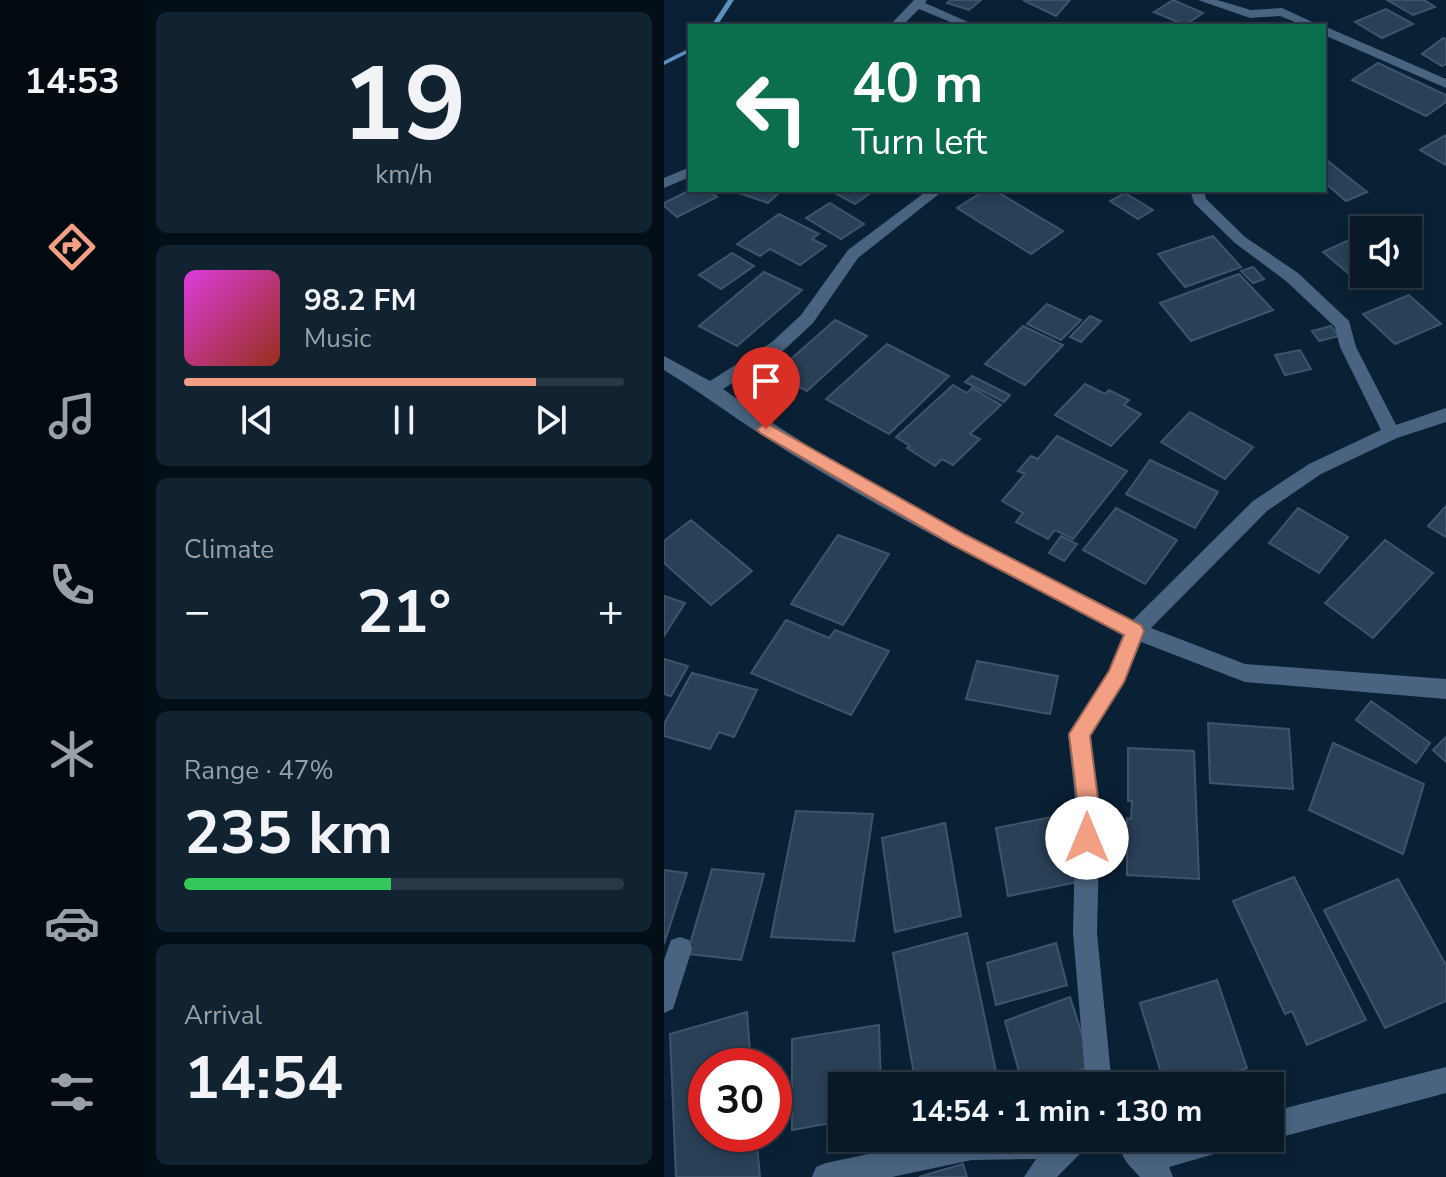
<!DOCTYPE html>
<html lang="en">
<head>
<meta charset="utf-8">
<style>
  body { margin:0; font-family:"Nunito Sans",sans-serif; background:#112230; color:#f1f3f6; height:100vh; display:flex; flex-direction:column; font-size:30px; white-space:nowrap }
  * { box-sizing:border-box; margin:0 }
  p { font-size:26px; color:#98a0a8 }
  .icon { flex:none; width:44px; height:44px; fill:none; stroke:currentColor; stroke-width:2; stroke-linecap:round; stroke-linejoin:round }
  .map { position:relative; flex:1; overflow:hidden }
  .panel { display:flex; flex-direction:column; gap:12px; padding:12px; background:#040e16; width:520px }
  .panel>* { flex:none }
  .guide { position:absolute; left:24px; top:24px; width:638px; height:168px; border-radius:0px; box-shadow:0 4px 12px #0003,0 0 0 2px #293845; background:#0b6e4f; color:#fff; overflow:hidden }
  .tools { position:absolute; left:686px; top:216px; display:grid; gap:16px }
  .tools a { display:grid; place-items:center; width:72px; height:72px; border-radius:0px; background:#081928; box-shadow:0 4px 12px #0003,0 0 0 2px #293845; font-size:40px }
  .speed { position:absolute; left:24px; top:1048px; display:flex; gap:16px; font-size:40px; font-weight:700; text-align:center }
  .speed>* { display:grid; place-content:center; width:104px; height:104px; border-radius:50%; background:#081928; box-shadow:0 4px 12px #0003,0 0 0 2px #293845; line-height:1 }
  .speed .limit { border:12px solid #d22; background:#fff; color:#111 }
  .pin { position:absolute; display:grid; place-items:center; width:68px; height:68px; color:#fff; margin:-82px -34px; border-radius:50% 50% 50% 0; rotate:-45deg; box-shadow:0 0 8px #0007 }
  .pin .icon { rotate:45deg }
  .me { position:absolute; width:88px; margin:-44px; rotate:0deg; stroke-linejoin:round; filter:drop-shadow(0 0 6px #0008) }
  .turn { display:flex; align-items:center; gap:28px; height:168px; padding:0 32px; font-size:36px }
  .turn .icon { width:104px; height:104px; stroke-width:2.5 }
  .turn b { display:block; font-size:56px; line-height:68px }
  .big { font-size:60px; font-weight:700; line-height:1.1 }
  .panel .tile { flex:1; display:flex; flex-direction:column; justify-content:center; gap:12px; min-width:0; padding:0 28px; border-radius:12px; background:#112230 }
  .panel .dial { align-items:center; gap:0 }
  .dial b { font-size:104px; line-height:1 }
  .song { display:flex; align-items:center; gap:24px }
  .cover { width:96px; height:96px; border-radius:12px; background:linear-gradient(135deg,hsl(300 70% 55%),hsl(10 70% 35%)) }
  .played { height:8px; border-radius:4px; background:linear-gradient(90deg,#f39f83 80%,#293845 80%) }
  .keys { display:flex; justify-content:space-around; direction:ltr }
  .heat { display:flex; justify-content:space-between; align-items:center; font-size:44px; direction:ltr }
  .charge { height:12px; border-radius:6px; background:linear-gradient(90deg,#34c759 47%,#293845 0) }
  .trip { position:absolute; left:164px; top:1072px; width:456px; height:80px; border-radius:0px; background:#081928; box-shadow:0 4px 12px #0003,0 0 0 2px #293845; font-weight:700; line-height:80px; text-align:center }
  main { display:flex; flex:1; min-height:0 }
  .menu { display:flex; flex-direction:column; width:144px; justify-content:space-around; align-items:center; background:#030a10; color:#98a0a8 }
  .menu .icon { width:56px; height:56px }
  .menu .on { color:#f39f83 }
  .menu b { font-size:36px; color:#f1f3f6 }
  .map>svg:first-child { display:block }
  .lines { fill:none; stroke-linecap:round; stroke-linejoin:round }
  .stream { fill:#5b92c2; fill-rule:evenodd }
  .building { fill:#294057; stroke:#3d546c; stroke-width:2 }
  .minor { fill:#496480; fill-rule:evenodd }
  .route { fill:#f39f83; stroke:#9e6755; stroke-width:2 }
</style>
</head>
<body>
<main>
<nav class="menu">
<b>14:53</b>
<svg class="icon on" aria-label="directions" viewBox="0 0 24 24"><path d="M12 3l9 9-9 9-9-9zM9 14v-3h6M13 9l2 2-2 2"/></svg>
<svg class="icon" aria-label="music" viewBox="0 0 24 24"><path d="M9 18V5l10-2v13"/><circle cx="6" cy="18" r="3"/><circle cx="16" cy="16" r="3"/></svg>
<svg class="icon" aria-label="phone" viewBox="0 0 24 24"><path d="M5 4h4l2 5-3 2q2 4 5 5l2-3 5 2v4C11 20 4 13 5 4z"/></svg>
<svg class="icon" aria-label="climate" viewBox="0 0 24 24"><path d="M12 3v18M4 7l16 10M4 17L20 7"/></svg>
<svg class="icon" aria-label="car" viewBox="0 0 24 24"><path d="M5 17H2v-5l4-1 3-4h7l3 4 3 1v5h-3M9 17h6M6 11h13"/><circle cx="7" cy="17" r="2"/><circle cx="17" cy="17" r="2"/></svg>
<svg class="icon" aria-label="filters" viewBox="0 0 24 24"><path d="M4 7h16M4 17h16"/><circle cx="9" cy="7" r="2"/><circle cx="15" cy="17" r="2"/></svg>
</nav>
<section class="panel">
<div class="tile dial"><b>19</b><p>km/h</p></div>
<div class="tile">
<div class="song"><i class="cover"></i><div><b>98.2 FM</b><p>Music</p></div></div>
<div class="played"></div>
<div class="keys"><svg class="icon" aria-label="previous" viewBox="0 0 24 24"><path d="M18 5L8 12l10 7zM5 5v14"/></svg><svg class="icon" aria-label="pause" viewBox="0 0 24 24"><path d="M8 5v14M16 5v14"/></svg><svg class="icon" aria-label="next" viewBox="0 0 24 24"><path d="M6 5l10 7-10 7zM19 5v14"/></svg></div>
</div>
<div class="tile"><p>Climate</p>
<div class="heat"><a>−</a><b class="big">21°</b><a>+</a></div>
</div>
<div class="tile"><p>Range · 47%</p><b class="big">235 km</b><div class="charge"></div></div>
<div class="tile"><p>Arrival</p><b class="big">14:54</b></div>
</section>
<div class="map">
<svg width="782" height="1177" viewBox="0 0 782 1177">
  <rect width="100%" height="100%" fill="#0a2135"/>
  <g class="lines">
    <path class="stream" d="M64 0H70L53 26H47Z
      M26 48V52L0 65V61Z"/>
  </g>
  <path class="building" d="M287 0H317L305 10 283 3Z
    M359 0H406L392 16Z
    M509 0 539 13 521 25 490 12Z
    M723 0H760L771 7 749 15Z
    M722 9 749 24 718 38 691 22Z
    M779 38 782 39V64L778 66 758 54Z
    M714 63 782 95V102L762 116 688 80Z
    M782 135V165L756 150Z
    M660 158 703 192 682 201 660 182Z
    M26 190H45L53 197 13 217 0 206V203Z
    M78 190H118L104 203 75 193Z
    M165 190H198L205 194 191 204Z
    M321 190H330L399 231 367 254 293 208Z
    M461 193 489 210 474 219 446 201Z
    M166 203 200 224 177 239 142 218Z
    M115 214 155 234 148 239 162 246 136 265 106 249 96 256 73 244Z
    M700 233V274H716L696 283 659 252Z
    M549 236 577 267 521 287 494 254Z
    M68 253 90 266 57 289 35 275Z
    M589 267 600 279 589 283 577 271Z
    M100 272 138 290 73 346 35 326Z
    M575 274 609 310 527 341 496 303Z
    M745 295 777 324 731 344 699 314Z
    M383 304 417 320 397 340 363 324Z
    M426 316 437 321 417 342 406 337Z
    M171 320 203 336 143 391 110 374Z
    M359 326 399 345 361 385 321 364Z
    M667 326 675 336 655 341 648 331Z
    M223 344 285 376 225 434 162 399Z
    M636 350 647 369 621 375 611 355Z
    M308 376 346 395 340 402 301 382Z
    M421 384 441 394 445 390 465 400 460 405 477 414 447 446 391 415Z
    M289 385 303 393 308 388 337 405 306 434 316 439 289 465 278 459 271 466 243 448 246 446 232 437Z
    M526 412 589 447 561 479 497 442Z
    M393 436 463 471 409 539 391 530 384 539 352 522 359 513 338 501 361 474 354 471 367 456 374 459Z
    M486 460 554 492 531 528 462 494Z
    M782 506V537L764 526Z
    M452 508 513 540 481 584 419 550Z
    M634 508 684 537 655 573 605 543Z
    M27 520 88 571 47 605 0 563V541Z
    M174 535 225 554 179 625 127 604Z
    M397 536 413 544 400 561 385 553Z
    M721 540 769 573 709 638 661 603Z
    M0 596 21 603 0 636Z
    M122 620 165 638 171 630 225 651 187 715 87 673Z
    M0 659 24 666 7 696 0 694Z
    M313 661 394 676 386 714 302 699Z
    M28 673 93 690 70 737 55 732 46 749 0 736V724Z
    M707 701 766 743 752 763 692 720Z
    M544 723 625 729 629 789 546 783Z
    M782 737V762L769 750Z
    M669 743 760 784 739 854 645 810Z
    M464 748 530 751 535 879 463 875V818L467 819 468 801H464Z
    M132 811 209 814 190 941 107 937Z
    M409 813 424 880 344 896 332 828Z
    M281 823 297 916 231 932 218 838Z
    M48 869 100 874 77 960 23 954Z
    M0 870 23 873 0 944Z
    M630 877 702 1020 643 1045 628 1011 621 1014 569 901Z
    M734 879 782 965V1001L721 1028 660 910Z
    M303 933 335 1086H252L229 953Z
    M392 943 403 985 332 1005 323 963Z
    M553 980 583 1068 526 1086H501L476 1003Z
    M406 997 428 1066 372 1086H359L341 1021Z
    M83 1012 87 1066H42V1134H92L96 1177H12L6 1034Z
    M215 1025 217 1086H178V1121L128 1130V1039Z
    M299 1164 303 1177H255L258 1176Z"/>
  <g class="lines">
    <path class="minor" d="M250 0H263L261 3 313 26H296L255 9 238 26H225Z
      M534 0H553L587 10 618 8 657 26H641L616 16 586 18Z
      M660 26 782 79V88L660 35Z
      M26 167V177L0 188V178Z
      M264 190H280L194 258 149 323 120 350 59 389C186 480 330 549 469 620L589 501 645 464 717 430 676 347 671 327 622 281 571 243 530 203 526 190H540L542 199 581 237 634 273 685 321 692 347 732 425 782 408V422L733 438 657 474 603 511 487 628 581 664 782 679V699L581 682 477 642 460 683 426 736 436 807 433 933 448 1086H422L409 933 412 807 404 734 445 671 459 635C337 571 212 509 96 434 64 413 33 390 0 370V356L46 381 108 342 137 315 184 250Z
      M16 937 25 940 28 949 9 1009 0 1013V960L7 940Z
      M782 1067V1093L606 1140 602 1138H606V1112Z
      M280 1138H426L422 1148 393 1177H360L372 1159 308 1160 228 1177H148L152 1167 162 1163Z
      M455 1138H492L497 1141 509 1138H575L571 1148 505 1167 509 1177H476C461 1161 457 1158 455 1138Z"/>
  </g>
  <path class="route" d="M102 423 302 535 477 625 480 631 460 682 426 736 435 807 431 846 423 849 416 846 413 838 414 807 405 734 445 671 460 635 289 545 96 433 93 429Z"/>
</svg>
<div class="tools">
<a><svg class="icon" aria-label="sound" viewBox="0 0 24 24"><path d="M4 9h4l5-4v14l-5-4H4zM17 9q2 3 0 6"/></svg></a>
</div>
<div class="speed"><div class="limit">30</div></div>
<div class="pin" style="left:102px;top:429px;background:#d93025"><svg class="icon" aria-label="arrive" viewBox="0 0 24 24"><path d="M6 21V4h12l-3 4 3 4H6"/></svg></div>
<svg class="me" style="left:423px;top:838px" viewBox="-20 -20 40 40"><circle r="19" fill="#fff"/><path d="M0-13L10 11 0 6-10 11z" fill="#f39f83"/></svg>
<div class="trip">14:54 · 1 min · 130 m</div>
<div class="guide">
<div class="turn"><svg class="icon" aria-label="left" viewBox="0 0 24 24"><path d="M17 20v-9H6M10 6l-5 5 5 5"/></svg><div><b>40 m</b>Turn left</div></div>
</div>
</div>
</main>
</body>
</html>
